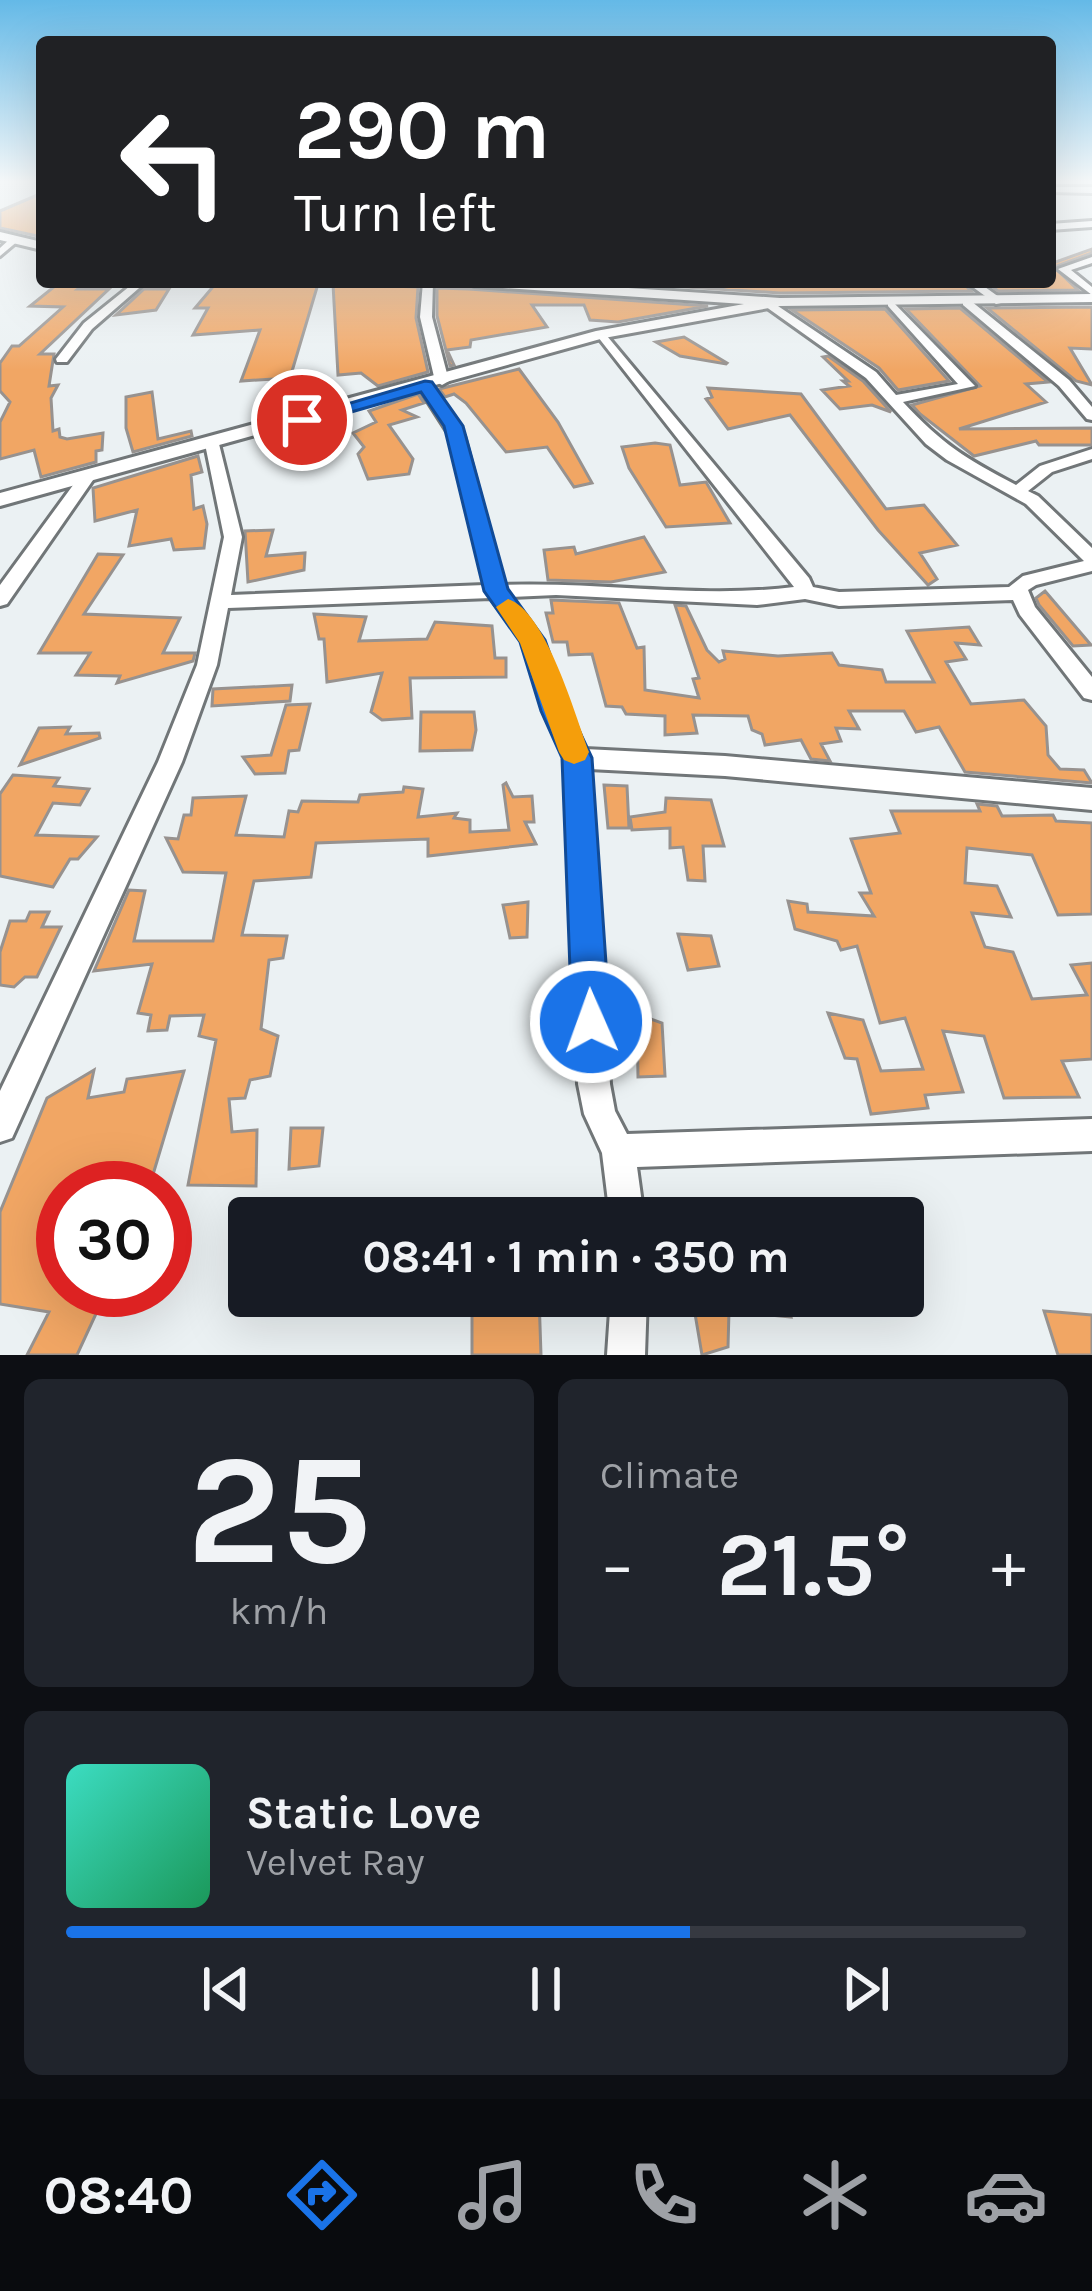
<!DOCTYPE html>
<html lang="en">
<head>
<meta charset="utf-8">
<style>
  body { margin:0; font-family:Karla,sans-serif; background:#20242c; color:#f1f3f6; height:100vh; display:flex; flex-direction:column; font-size:45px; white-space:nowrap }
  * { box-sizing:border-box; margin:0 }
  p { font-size:39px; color:#9ea1a6 }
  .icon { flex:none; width:66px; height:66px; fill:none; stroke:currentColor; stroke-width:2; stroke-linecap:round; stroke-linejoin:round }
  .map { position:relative; height:1355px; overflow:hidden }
  .sheet { display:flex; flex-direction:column; gap:24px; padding:24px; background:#0d0f14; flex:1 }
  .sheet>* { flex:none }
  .guide { position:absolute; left:36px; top:36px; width:1020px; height:252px; border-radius:12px; box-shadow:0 12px 48px #0002; background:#202124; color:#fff; overflow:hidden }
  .speed { position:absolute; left:36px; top:1161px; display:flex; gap:24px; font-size:60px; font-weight:700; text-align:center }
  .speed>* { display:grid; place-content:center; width:156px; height:156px; border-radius:50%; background:#171b24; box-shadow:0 12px 48px #0002; line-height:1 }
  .speed .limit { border:18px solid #d22; background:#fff; color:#111 }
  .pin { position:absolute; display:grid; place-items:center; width:102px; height:102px; color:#fff; margin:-51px; border:6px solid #fff; border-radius:50%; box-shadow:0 3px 12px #0007 }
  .me { position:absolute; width:132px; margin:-66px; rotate:358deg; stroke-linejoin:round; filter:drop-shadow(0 0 9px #0008) }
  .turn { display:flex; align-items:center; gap:42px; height:252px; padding:0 60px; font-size:54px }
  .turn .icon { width:156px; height:156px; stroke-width:2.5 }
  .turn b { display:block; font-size:84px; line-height:102px }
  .big { font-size:90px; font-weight:700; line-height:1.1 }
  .sheet .widget { flex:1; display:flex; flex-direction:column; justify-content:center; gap:18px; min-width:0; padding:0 42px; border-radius:18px; background:#20242c }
  .sheet .dial { align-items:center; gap:0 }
  .dial b { font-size:156px; line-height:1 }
  .song { display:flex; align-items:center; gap:36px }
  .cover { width:144px; height:144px; border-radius:18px; background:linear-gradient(135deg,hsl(170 70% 55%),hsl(150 70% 35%)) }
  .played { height:12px; border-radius:6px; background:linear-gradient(90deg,#1a73e8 65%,#363941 65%) }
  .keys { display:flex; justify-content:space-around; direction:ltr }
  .heat { display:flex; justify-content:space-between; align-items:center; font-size:66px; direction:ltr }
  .sheet .tiles { flex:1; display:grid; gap:24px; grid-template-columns:1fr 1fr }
  .widget:last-child { grid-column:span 2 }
  .trip { position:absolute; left:228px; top:1197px; width:696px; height:120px; border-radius:12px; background:#171b24; box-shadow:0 12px 48px #0002; font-weight:700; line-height:120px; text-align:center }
  .tab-bar { display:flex; height:192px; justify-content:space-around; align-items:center; background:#090b0e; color:#9ea1a6 }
  .tab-bar .icon { width:84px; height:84px }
  .tab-bar .active { color:#1a73e8 }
  .tab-bar b { font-size:54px; color:#f1f3f6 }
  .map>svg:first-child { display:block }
  .building { fill:#f1a664; stroke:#97928f; stroke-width:3 }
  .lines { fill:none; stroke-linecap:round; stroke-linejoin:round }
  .minor-casing { stroke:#717678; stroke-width:6 }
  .tertiary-casing { stroke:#717678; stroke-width:6 }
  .minor { fill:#fff; fill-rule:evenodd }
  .tertiary { fill:#fff; fill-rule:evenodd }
  .route { fill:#1a73e8; stroke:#114b97; stroke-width:3 }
  .slow { fill:#f59e0b }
</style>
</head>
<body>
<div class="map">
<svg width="1092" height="1355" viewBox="0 0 1092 1355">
  <rect width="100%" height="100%" fill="#ebf1f3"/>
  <path class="building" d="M42 193V237L0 228V211Z
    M1092 249V253L1054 267 1078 290 998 291 986 282H1050V264Z
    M60 282H87L78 289H109L40 354H54L49 386 58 385 51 398 53 431 59 429 60 437 67 439 103 433 102 450 96 451V462L41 477 34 450 0 459V422L10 402 0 391V363L12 346H19L63 307 30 306Z
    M217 282 318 284 290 378 241 381 260 330 193 335 208 308H195Z
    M606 282H669L716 289 751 282H962L971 291 780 293Z
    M333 284 418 287 416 318 428 372 378 386 361 373 338 375Z
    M437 288 469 289 708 306 618 322 590 320 584 305H532L547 327 471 340 470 347 447 350 454 365 450 366 437 316Z
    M144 289H169L156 310 116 315Z
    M1092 307V349L1070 348 1092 385 1076 381 987 308Z
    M960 308 1048 382 1026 384 1046 402 959 429 1092 428V445H1039L1036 441 974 456 920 414 912 405 980 386 906 309Z
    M885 309 949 381 898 390 879 368 792 310Z
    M684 337 727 363 726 364 680 356 656 342Z
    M828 356 863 381 891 412 872 405 840 409 822 390 849 386 843 381H848L823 357Z
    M519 369 558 422 592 483 574 487 547 447 506 452 466 403 454 394 445 397 439 389Z
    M708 388 801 394 886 509 924 505 957 545 920 553 937 579 928 585 878 530 790 415 728 429 706 399 712 397Z
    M152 392 158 439 191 431 192 436 133 452 126 428V397Z
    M418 394 424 403 402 410 417 417 389 425 413 459 409 474 368 479 358 454 364 447 353 433 376 422 369 411Z
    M655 443 670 445 680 485 706 482 730 523 666 527 629 468 622 447Z
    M198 456 202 472 191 475 194 509 203 506 207 524 204 548 174 550 171 539 129 546 137 510 95 521 93 488Z
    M273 530 266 556 305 553 304 570 248 582 245 531Z
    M644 537 665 572 611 582 548 580 544 550 574 547 576 554Z
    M98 554 123 555 84 614 180 618 163 653H195L193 661 117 683 120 676 76 675 90 653H39Z
    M1045 591 1091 645 1073 646 1039 605 1036 598Z
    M551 600 619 603 637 648 644 647 645 690 699 698 693 679 699 678 675 605 686 606 707 650 719 662 725 659 723 651 778 656 832 653 839 665 882 670 886 682H934L907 631 969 627 980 645 956 643 966 659 946 662 971 704 1024 700 1046 726 1048 755 1060 769 1084 770 1092 783 965 772 939 727 916 732 904 711H849L859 729 836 728 841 741 821 744 830 761 811 759 801 740 765 745 762 734 752 730 748 716 693 715 697 733 665 735V716L626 714 622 707 606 706 592 654 569 655 567 642H553L546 613H553Z
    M314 614 366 617 359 641 427 639 435 622 492 626 495 658H506V677L410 678 412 718 382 720 371 712 382 673 327 682 324 639H319Z
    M292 685 290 701 212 706 213 689Z
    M310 704 299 750 289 751 285 773 255 774 243 757 271 755 286 705Z
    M421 712H474L476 730 472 750 420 751Z
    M70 727 66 734 99 733 100 738 20 765 39 728Z
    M13 775 59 778 54 786 89 789 80 805 53 803 36 835 97 837 78 859H70L53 887 0 876V794Z
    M506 783 513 797 532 796 534 822H525L536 844 428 856V839L316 843 311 877 254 881 242 935 287 936 283 958 269 960 261 1029 278 1036 270 1076 250 1080 245 1098 229 1099 232 1132 257 1130 256 1186 188 1185 216 1040 199 1036 204 1015 170 1016 167 1030 148 1031 151 1015 138 1013 152 964 94 971 129 890 145 891 134 941H213L226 873 183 872 166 838 178 839 184 815H191L193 798 246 796 236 835 284 837 289 811 298 812 302 801 358 802 360 795 403 792 404 787 423 789 418 817 457 813 454 818 470 820V832L509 830 503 785Z
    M604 785 627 786 629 828H608Z
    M666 798 711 800 724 846H703L705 881 688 880 683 847 670 848V828L632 830 630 817 665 812Z
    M977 804 997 806 1002 816 1053 815 1056 821 1092 823V914L1058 915 1032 855 967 848 965 883 997 886 1011 917 972 913 985 947 1013 952 1032 999 1087 995 1071 965 1092 963V1059L1062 1061 1079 1097 1004 1098 984 1036 943 1031 963 1092 925 1095 928 1108 871 1114 857 1059 845 1058 828 1013 863 1020 881 1071 923 1069 905 1018 880 1023 857 946 841 950 837 941 795 929 788 901 807 904 808 912 874 916 860 893H871L851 839 900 833 891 811H980Z
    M528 902 527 937 510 938 503 905Z
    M30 912H49L42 927H61L37 977H25L14 987 0 985V952L10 921H26Z
    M678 934 711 936 719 966 688 970Z
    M637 1014 662 1023 665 1076 638 1077Z
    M94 1070 88 1098 124 1092 127 1079 184 1071 149 1188H63V1290H107L77 1355H27L49 1312 0 1304V1212L47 1098Z
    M291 1128H323L319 1166 289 1169Z
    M472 1296H539L541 1355H472Z
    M692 1296H785L791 1317 729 1311 728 1347 702 1355Z
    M1044 1311 1092 1315V1355H1058Z"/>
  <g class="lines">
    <g class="minor-casing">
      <path id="minor" d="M36 180H42V183Z
        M1092 187V193L1050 192 1051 187Z
        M1092 221V227L1050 230V224Z
        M11 238 19 240 0 256V248Z
        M1092 257V263L1071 270 1092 287V295L1058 269Z
        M135 282H146L92 329 67 362H57L56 359 84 323Z
        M423 282H433L432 317 449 381 442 385 435 381 420 317Z
        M966 282H978L1006 302 996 304Z
        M892 301 975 386 903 402C943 445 965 458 1016 485L1040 466 1092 449V459L1052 472 1028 491 1038 496 1092 548V571L1036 585 1028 590 1035 607 1092 677V700L1084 698 1020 615 1013 600 839 606 805 599 757 605 556 595 511 597 542 640 585 749 725 756 1092 788V810L725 776 589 769 610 1084 615 1111 627 1134 1092 1119V1151L637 1167 644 1218H610L602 1153 584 1114 578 1084 565 759 523 642 491 598 228 608 217 665 182 762 12 1138 0 1142V1091L158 762 197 665 224 537 205 444 207 441 219 444 242 537 231 595 485 585 450 436 418 386 425 382 430 383 464 436 504 585C600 581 698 599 794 587L598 337 596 334 602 330 809 578 813 587 839 592 1009 587 1023 576 1084 561 1026 504 947 460 926 444 866 378 762 304 772 302 876 372 896 395 958 384 888 306V302Z
        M963 301H971L1069 380 1092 407V420L1087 419 1059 386 963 305Z
        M85 475 93 480 7 604 0 606V585L79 477Z
        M611 1296H647L645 1355H607Z"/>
    </g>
    <g class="tertiary-casing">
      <path id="tertiary" d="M0 232 42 242V250L0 240Z
        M467 282H538L780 298 1092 294V302L780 306 604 338 0 506V493L596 331 744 304 474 286Z"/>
    </g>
    <use href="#minor" class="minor"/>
    <use href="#tertiary" class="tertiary"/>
  </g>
  <linearGradient id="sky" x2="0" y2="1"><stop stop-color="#64b9e7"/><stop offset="0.49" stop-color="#f6f9fa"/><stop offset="1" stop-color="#f6f9fa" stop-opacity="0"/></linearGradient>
  <rect width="1092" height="370" fill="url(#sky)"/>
  <path class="route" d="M425 381 432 382 463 426 508 589 545 640 570 711 592 758 610 1022 605 1036 591 1041 577 1036 572 1022 562 758 541 711 520 642 484 591 444 426 421 392 302 426 293 420Z"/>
  <path class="slow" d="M508 599C546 611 575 715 589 752L585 760 574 764 564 760 559 752 520 643 496 607Z"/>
</svg>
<div class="speed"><div class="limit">30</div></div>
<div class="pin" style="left:302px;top:420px;background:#d93025"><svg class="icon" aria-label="arrive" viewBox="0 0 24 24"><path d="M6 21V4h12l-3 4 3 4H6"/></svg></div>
<svg class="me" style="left:591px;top:1022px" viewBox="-20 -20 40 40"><circle r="17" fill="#1a73e8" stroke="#fff" stroke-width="3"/><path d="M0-11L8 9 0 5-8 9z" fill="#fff"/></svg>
<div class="trip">08:41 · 1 min · 350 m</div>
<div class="guide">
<div class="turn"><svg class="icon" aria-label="left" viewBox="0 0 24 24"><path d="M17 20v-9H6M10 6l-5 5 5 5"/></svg><div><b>290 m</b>Turn left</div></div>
</div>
</div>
<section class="sheet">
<div class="tiles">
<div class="widget dial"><b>25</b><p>km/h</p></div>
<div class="widget"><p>Climate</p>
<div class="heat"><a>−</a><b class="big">21.5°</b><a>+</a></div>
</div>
<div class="widget">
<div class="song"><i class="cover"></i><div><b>Static Love</b><p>Velvet Ray</p></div></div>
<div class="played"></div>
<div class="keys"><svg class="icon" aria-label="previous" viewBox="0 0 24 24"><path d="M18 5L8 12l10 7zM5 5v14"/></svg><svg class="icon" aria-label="pause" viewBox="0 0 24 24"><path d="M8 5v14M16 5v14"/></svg><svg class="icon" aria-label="next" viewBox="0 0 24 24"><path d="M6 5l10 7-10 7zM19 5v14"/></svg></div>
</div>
</div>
</section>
<nav class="tab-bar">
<b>08:40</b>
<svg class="icon active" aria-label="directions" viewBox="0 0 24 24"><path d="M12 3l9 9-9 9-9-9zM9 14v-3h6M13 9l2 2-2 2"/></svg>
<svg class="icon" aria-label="music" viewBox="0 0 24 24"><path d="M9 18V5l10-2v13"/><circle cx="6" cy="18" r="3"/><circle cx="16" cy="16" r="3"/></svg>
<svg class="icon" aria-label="phone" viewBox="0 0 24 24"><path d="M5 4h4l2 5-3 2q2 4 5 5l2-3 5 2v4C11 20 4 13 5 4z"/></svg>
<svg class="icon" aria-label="climate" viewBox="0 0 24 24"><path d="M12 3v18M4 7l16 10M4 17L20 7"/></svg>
<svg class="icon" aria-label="car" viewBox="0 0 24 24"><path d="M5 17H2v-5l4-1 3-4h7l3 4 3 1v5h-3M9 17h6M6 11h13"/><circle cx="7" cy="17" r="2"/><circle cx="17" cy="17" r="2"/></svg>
</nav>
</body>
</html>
